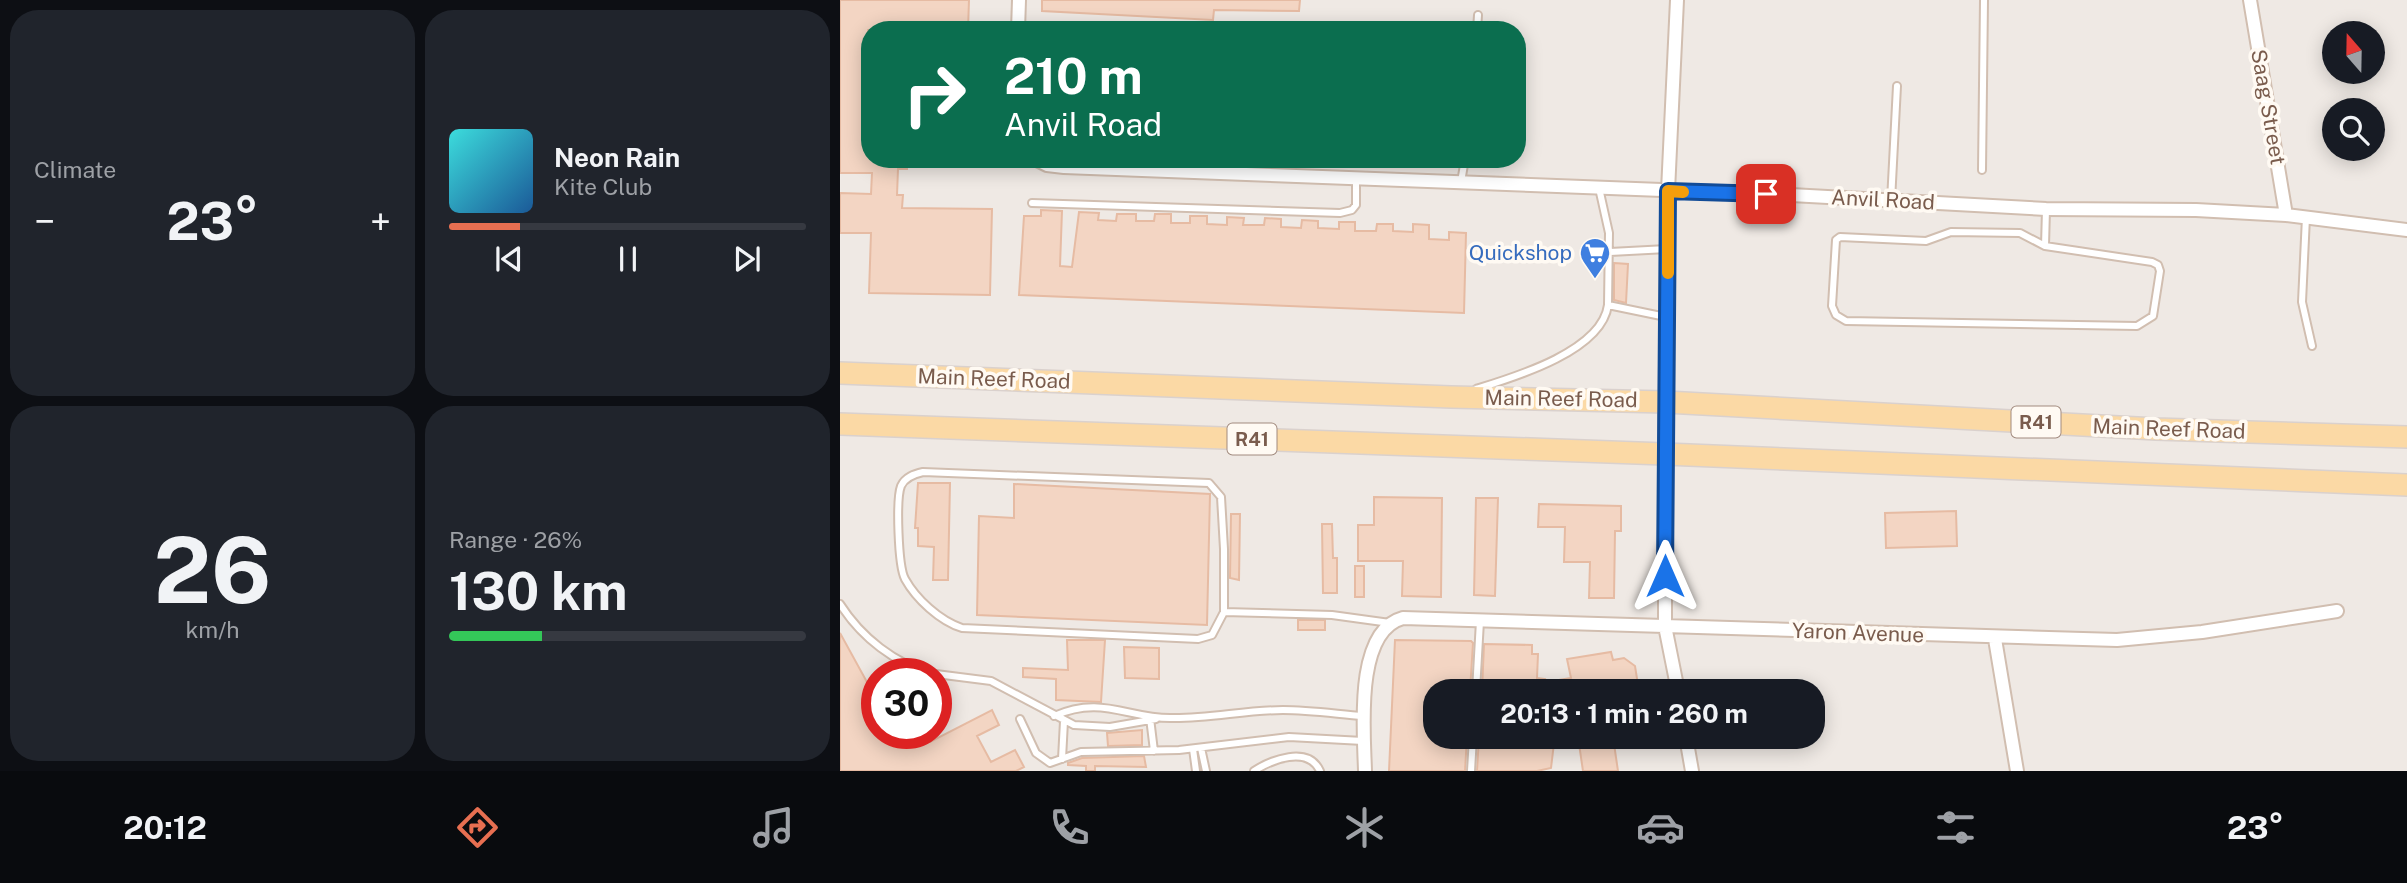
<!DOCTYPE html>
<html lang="en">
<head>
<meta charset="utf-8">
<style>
  body { margin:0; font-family:"Public Sans",sans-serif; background:#20242c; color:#f1f3f6; height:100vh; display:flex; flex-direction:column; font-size:26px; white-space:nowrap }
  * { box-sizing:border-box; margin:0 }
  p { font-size:23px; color:#9ea1a6 }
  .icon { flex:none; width:38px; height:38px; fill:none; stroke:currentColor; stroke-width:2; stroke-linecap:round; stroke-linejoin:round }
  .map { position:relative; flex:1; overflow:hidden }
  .panel { display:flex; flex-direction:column; gap:10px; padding:10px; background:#0d0f14; width:840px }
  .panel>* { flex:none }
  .banner { position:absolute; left:21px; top:21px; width:665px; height:147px; border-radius:28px; box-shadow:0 4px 18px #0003; background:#0b6e4f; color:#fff; overflow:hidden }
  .needle { width:46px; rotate:340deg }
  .controls { position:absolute; left:1482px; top:21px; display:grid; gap:14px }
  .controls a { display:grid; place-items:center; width:63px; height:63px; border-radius:50%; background:#171b24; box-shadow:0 4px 18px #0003; font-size:35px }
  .speed { position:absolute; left:21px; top:658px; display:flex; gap:14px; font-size:35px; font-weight:700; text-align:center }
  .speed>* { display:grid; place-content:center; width:91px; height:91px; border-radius:50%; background:#171b24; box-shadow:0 4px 18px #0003; line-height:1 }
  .speed .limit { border:10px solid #d22; background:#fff; color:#111 }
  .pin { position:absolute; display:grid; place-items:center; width:60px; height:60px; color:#fff; margin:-30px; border-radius:14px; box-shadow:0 4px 10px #0006 }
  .me { position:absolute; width:77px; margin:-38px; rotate:0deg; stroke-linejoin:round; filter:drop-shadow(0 0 5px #0008) }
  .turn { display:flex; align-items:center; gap:24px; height:147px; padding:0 28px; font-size:32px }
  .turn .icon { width:91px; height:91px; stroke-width:2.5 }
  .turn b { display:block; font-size:49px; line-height:60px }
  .big { font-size:52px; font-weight:700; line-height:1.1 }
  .panel .tile { flex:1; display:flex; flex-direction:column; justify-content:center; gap:10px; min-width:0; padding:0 24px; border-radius:28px; background:#20242c }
  .panel .dial { align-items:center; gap:0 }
  .dial b { font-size:91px; line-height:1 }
  .song { display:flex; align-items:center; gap:21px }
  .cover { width:84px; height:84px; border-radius:10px; background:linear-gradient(135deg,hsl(180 70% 55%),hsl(210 70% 35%)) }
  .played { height:7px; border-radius:4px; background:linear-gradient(90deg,#e76f51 20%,#363941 20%) }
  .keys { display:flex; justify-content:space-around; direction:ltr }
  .heat { display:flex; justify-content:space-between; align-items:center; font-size:38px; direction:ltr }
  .charge { height:10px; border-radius:5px; background:linear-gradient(90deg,#34c759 26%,#363941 0) }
  .panel .tiles { flex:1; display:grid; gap:10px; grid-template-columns:repeat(2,1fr) }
  .trip { position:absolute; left:583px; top:679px; width:402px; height:70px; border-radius:28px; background:#171b24; box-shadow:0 4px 18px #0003; font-weight:700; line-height:70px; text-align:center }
  .tabs { display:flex; height:112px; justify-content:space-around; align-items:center; background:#090b0e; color:#9ea1a6 }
  .tabs .icon { width:49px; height:49px }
  .tabs .current { color:#e76f51 }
  .tabs b { font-size:32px; color:#f1f3f6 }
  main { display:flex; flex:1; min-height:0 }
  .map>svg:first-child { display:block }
  .industrial { fill:#efe9e4; fill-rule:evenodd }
  .building { fill:#f3d5c3; stroke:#e6bba3; stroke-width:2 }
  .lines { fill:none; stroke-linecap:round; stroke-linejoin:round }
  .lane-casing { stroke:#d1beb0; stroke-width:10 }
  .street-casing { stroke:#d1beb0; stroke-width:16 }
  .primary-casing { stroke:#dad1cd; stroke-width:24 }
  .lane { stroke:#fff; stroke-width:6 }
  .street { stroke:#fff; stroke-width:12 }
  .primary { stroke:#fbd9a5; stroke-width:21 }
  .route-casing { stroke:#114b97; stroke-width:18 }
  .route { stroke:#1a73e8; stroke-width:12 }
  .slow { stroke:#f59e0b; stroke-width:12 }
  .labels { text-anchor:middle; stroke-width:7; stroke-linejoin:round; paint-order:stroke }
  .shield { fill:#fffaf3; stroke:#a28b7f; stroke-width:2 }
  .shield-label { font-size:19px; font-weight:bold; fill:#7a5c4d }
  .street-label { font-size:21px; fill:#7a5c4d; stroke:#fffaf3 }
  .shop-label { font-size:21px; fill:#366cbe; stroke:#fffaf3; text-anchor:end }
</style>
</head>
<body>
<main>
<section class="panel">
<div class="tiles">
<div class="tile"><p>Climate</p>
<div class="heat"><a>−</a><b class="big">23°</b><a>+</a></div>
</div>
<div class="tile">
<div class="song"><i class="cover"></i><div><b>Neon Rain</b><p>Kite Club</p></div></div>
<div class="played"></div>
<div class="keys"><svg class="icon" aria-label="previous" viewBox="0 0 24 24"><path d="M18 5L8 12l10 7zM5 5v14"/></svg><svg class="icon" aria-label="pause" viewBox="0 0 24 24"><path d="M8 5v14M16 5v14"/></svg><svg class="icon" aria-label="next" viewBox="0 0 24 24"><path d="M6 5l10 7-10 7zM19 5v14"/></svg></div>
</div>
<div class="tile dial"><b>26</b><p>km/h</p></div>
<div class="tile"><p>Range · 26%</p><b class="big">130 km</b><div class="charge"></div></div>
</div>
</section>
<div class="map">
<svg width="1567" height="771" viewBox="0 0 1567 771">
  <rect width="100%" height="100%" fill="#fdf6ec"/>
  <path class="industrial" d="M0 0H1567V771H0ZM30 30H677V159H30ZM1494 33H1533V72H1494ZM1494 110H1533V149H1494ZM37 674H96V733H37ZM595 691H973V737H595Z"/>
  <path class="building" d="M0 0H129L128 30H28L24 135H30V159H67V169H58L57 195H63L62 208 152 209 150 295 29 293 31 233H0V193L31 194 32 173H0Z
    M202 0H460L459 11 374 10 373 20 202 11Z
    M201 210 222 211 220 266 232 267 239 212 259 213 258 220 276 221 277 214H296V221H314L315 214H331V223H350V216H367V224L387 225V217L404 218 403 225H424L425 218 441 219V227L461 228 462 220 478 221V228L499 229V222H515V231H536L537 224H553V231L573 232V224L589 225V239L609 240V232L626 233 624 313 179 295 184 216H201Z
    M774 263 788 264 786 303 774 300Z
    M78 483H110L108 580H93L94 547 78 546V528H75Z
    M174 484 370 494 367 625 137 615 139 516 174 518Z
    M534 497 602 498 601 597 562 596 563 561H518V525H534Z
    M636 498H658L655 596 634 595Z
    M699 504 781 506V531H775L774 598H749L750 562H724L725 527H698Z
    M1116 511 1117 546 1046 548 1045 513Z
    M391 514H400L399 580 390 578Z
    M482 524H492L493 558H497V593H483Z
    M515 566H524V597H515Z
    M458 620H485V630H458Z
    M0 633 28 684 37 680V733H85L90 742 152 710 159 725 137 736 151 762 175 750 184 767 176 771H0Z
    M227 640H265L261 702 216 700V679L183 677V668L228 670Z
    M555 640 631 641 633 643 630 691H595V737H627L625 771H549Z
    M644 644 692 645V654H698L697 678 705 679 703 691H642Z
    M284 647 319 648V679L285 678Z
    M771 652 773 660 784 658 795 666 799 691H720L718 680 731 678 727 659Z
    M302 730V745L268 746 267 733Z
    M639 737H707V742L714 743 711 768 697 771H637Z
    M738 737H773L778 771H743Z
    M304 756 306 767 255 766V771H246V766L228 765V763L242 758Z"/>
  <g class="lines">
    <g class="lane-casing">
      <path id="lane" d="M637 30 638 15
        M1142 170 1144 0
        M621 182 625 159
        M759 188 769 233 768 305 826 317
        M1051 201 1057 86
        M192 203 500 213 512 210 516 205V178
        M1466 217 1462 302 1472 346
        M1111 232 1180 233 1205 246 1312 262 1318 265 1320 271 1313 316 1297 326 1006 321 996 315 992 306 996 240 1000 237 1086 241Z
        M1205 246 1206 209
        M770 252 827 249
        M636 389C675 377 762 351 768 305
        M83 472 369 483 381 497 384 549V612L372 635 358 639 122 628C100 621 76 599 65 579 58 566 56 499 61 486 65 477 74 474 83 472Z
        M0 604C21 637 55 664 93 674
        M384 612 492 615 550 623
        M96 674 151 681 234 725 270 727 316 719
        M636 691 640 621
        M214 716C261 695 287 718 330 718 368 719 405 710 443 710 469 710 497 714 523 716
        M310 718 314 751
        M180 719 196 753 210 763 241 752 339 750 449 737 523 741
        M361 748 366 771
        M353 749 356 771
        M222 759 224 721
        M414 771C431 760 468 745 480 771
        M631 771 633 737"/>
    </g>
    <g class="street-casing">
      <path id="street" d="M837 0 828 191 825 454V626L838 691
        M1410 0 1446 215
        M178 30 179 0
        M195 159 207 165 224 167 951 195 1206 209 1356 210 1446 215 1567 230
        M1155 639 1177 771
        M846 737 852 771
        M525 771C524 732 514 631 563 618L1277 640 1362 632 1497 611"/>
    </g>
    <g class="primary-casing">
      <path id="primary" d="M0 373 611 397 826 402 1316 429 1567 437
        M0 424 825 454 1567 485"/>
    </g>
    <use href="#lane" class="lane"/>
    <use href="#street" class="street"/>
    <use href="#primary" class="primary"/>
  </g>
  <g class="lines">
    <g class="route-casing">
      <path id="route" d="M825 576 828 191 926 194"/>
    </g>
    <use href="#route" class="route"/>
    <path class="slow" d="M828 273V191L843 192"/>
  </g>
  <defs>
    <g id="supermarket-pin" transform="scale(1.575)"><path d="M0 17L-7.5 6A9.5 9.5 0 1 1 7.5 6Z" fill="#3f7fe0" stroke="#fffaf3"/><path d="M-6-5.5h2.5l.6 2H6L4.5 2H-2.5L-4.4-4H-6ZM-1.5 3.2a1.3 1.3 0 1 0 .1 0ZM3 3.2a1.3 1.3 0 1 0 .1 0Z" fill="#fff"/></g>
  </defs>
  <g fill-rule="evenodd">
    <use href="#supermarket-pin" x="755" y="253"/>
  </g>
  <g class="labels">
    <g class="shield">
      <rect x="1171.5" y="406.5" width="49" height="31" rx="5"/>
      <rect x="387.5" y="423.5" width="49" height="31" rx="5"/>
    </g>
    <g class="shield-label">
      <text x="1196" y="429">R41</text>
      <text x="412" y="446">R41</text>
    </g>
    <g class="street-label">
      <text transform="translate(1428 107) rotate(80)" y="7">Saag Street</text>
      <text transform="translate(1043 200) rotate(3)" y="7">Anvil Road</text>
      <text transform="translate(154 379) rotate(2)" y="7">Main Reef Road</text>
      <text transform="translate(721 399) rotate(1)" y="7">Main Reef Road</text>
      <text transform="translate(1329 429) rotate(2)" y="7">Main Reef Road</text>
      <text transform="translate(1018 633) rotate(2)" y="7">Yaron Avenue</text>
    </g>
    <g class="shop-label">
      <text x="732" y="260">Quickshop</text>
    </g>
  </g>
</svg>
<div class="controls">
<a><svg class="needle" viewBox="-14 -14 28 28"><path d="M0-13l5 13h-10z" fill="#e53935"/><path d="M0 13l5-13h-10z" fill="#9ea1a6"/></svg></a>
<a><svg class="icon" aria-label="search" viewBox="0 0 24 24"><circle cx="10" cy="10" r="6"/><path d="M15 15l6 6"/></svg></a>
</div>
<div class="speed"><div class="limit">30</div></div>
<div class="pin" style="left:926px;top:194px;background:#d93025"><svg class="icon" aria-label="arrive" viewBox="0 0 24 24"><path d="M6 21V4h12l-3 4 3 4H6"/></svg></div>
<svg class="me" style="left:825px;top:576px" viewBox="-20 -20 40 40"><path d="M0-17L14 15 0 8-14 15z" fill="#1a73e8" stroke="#fff" stroke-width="4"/></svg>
<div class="trip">20:13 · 1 min · 260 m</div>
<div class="banner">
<div class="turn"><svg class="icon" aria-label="right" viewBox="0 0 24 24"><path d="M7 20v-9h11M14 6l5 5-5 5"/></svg><div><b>210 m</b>Anvil Road</div></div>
</div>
</div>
</main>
<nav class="tabs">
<b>20:12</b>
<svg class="icon current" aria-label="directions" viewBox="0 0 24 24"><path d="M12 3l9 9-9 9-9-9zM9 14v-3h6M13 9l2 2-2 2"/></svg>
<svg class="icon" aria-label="music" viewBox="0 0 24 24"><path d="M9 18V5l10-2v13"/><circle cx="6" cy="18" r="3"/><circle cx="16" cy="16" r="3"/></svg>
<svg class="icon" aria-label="phone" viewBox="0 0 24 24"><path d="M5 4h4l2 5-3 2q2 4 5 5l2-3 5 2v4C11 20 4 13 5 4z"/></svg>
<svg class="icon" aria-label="climate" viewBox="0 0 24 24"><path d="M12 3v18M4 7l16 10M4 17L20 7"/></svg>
<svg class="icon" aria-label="car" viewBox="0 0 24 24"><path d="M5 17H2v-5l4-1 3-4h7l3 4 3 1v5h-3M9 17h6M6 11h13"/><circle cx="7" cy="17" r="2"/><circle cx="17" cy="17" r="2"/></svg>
<svg class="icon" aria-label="filters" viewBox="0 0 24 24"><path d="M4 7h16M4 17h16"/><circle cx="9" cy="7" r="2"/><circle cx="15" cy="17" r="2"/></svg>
<b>23°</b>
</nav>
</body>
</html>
